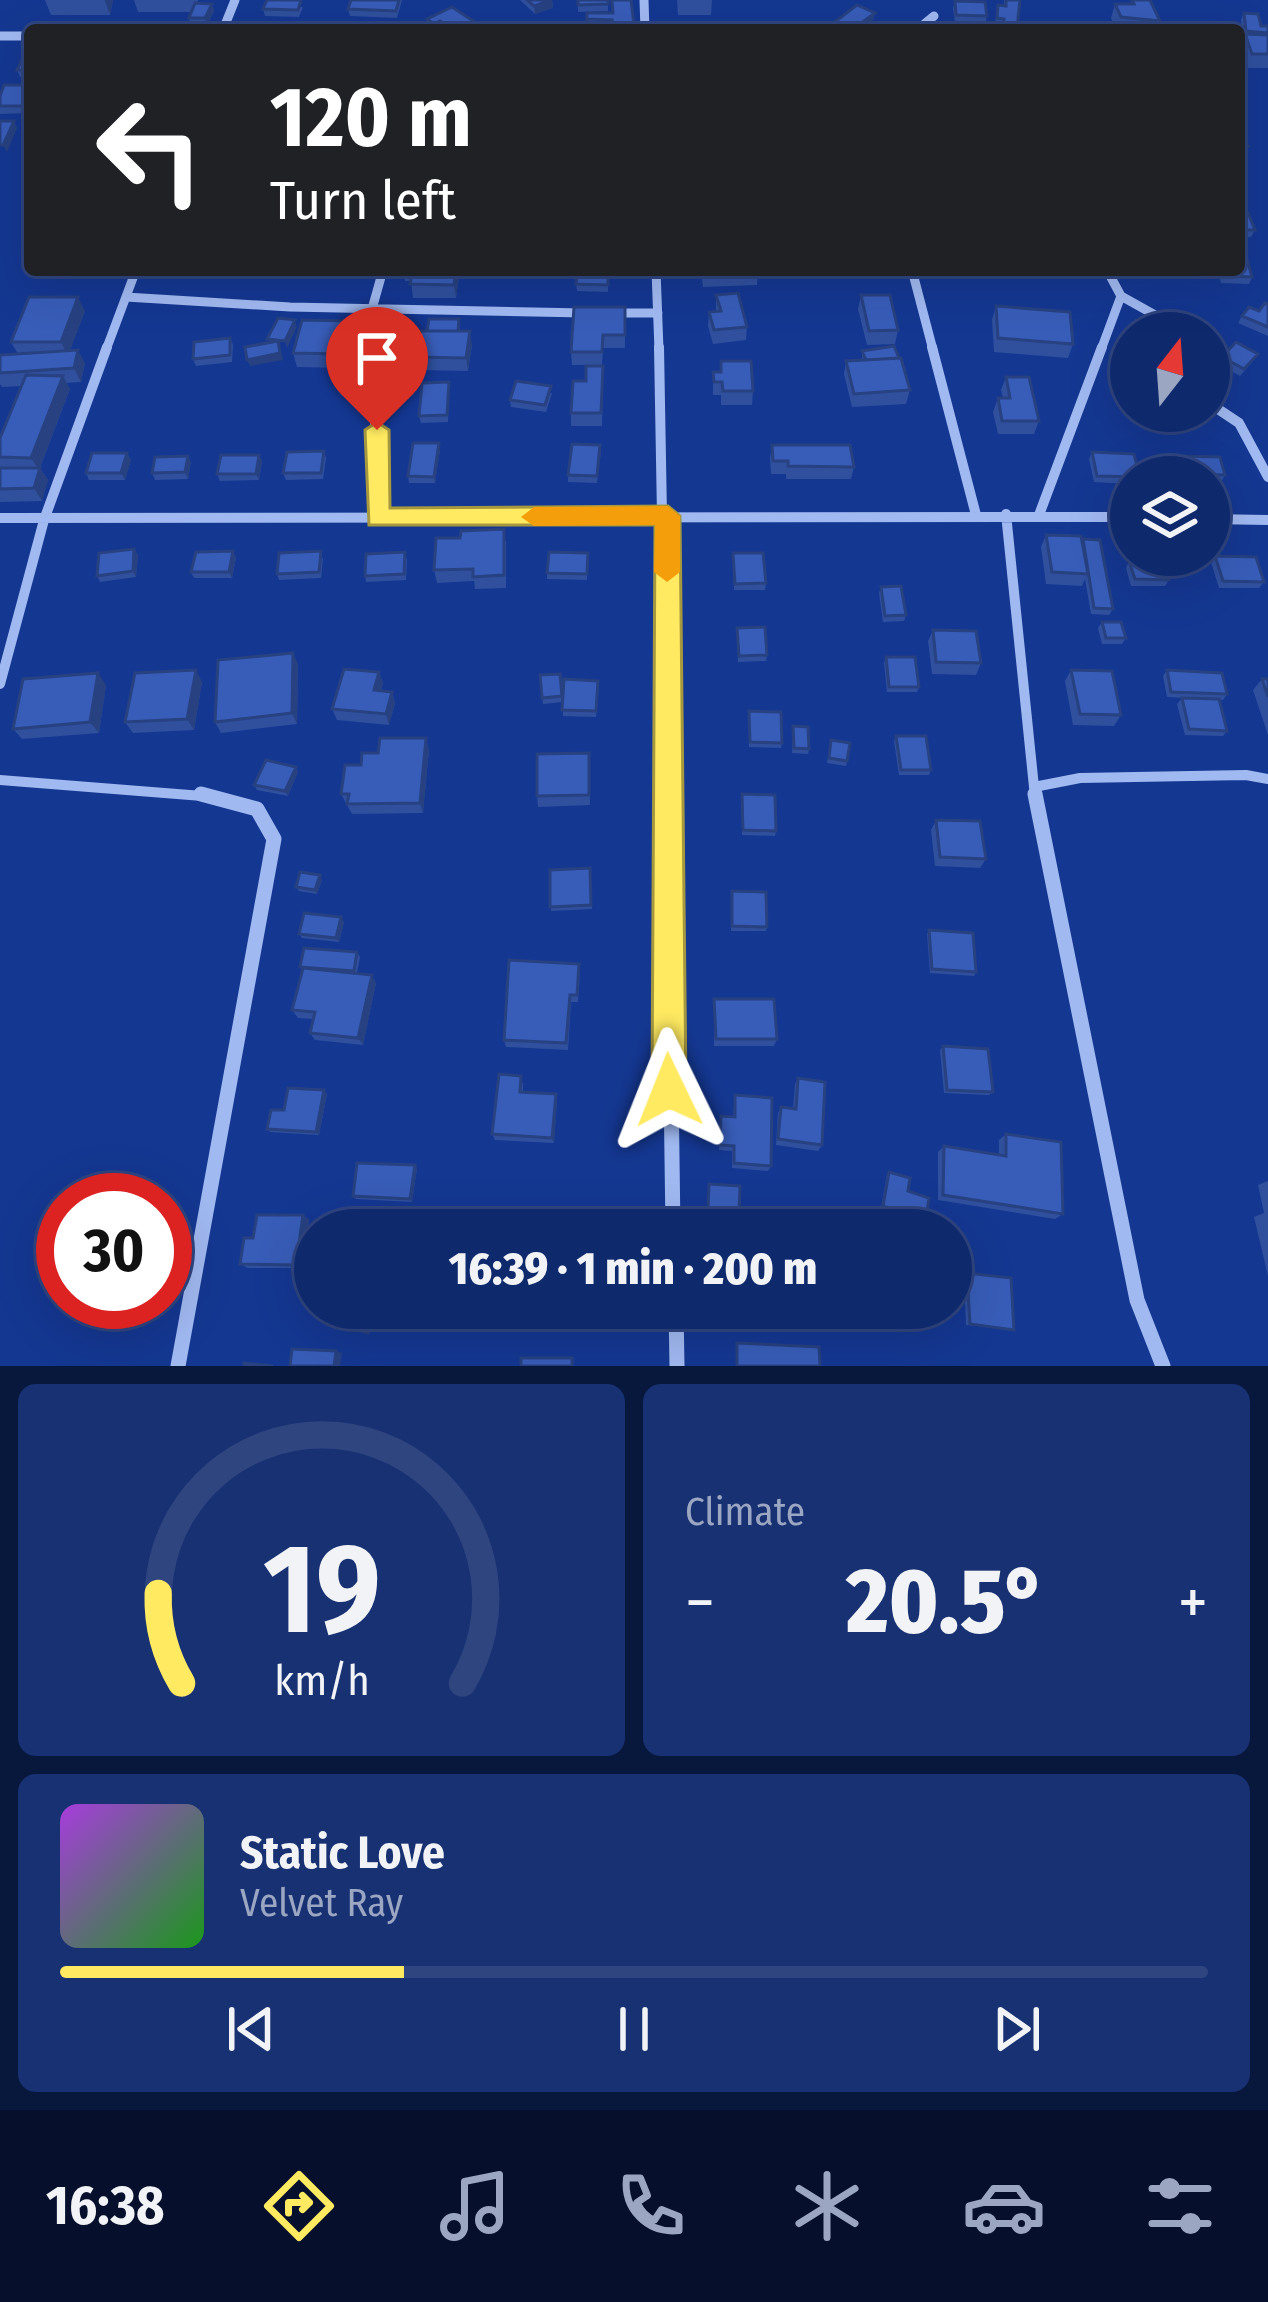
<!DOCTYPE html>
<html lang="en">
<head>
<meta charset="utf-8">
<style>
  body { margin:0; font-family:"Fira Sans Condensed",sans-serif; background:#183172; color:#f1f3f6; height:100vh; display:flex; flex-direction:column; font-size:45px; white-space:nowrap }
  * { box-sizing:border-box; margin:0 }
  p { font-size:39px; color:#9ba6c2 }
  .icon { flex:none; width:66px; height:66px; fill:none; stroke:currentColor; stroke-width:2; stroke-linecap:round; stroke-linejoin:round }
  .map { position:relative; height:1366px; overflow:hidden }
  .drawer { display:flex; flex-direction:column; gap:18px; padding:18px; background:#08173c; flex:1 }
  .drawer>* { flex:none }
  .top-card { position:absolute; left:24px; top:24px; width:1221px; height:252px; border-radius:12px; box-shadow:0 12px 48px #0002,0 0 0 3px #2f4580; background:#202124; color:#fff; overflow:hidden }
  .needle { width:78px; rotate:17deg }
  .buttons { position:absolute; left:1110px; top:312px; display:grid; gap:24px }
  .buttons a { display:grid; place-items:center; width:120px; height:120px; border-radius:50%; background:#0f296d; box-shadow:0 12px 48px #0002,0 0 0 3px #2f4580; font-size:60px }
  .speed { position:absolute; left:36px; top:1173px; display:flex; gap:24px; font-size:60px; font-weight:700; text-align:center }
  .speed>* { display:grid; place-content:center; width:156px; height:156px; border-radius:50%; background:#0f296d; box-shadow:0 12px 48px #0002,0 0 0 3px #2f4580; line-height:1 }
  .speed .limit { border:18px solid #d22; background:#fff; color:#111 }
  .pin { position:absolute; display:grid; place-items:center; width:102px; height:102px; color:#fff; margin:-123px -51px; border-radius:50% 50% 50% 0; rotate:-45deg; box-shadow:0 0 12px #0007 }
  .pin .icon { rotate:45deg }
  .me { position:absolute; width:132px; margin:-66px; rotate:358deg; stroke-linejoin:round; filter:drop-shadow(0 0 9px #0008) }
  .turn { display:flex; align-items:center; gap:42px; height:252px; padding:0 48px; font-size:54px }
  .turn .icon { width:156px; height:156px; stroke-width:2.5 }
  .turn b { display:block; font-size:84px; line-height:102px }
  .big { font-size:90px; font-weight:800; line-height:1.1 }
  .drawer .tile { flex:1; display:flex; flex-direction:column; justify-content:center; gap:18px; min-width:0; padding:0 42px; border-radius:18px; background:#183172 }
  .drawer .dial { align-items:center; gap:0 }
  .dial svg { height:312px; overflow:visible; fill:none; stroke:#2f4580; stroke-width:7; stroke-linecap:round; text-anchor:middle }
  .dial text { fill:#f1f3f6; stroke:none }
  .song { display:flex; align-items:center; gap:36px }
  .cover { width:144px; height:144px; border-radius:18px; background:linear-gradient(135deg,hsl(280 70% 55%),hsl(120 70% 35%)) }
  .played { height:12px; border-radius:6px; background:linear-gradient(90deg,#ffea61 30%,#2f4580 30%) }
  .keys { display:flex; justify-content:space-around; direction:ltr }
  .heat { display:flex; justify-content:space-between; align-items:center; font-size:66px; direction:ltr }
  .drawer .tiles { flex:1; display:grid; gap:18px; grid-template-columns:1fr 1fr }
  .tile:last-child { grid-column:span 2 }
  .trip { position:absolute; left:294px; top:1209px; width:678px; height:120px; border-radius:60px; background:#0f296d; box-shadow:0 12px 48px #0002,0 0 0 3px #2f4580; font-weight:800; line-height:120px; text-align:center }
  .dock { display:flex; height:192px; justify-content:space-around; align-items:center; background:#06102c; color:#9ba6c2 }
  .dock .icon { width:84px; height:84px }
  .dock .selected { color:#ffea61 }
  .dock b { font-size:54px; color:#f1f3f6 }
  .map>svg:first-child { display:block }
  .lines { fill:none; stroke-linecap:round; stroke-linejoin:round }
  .minor-far2 { stroke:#a0b9f1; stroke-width:9 }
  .minor-far1 { stroke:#a0b9f1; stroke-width:10 }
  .minor { stroke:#a0b9f1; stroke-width:15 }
  .wall { fill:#30509e }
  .shaded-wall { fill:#274181 }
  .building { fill:#385db8; stroke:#274181; stroke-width:3 }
  .route { fill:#ffea61; stroke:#a6983f; stroke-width:3 }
  .slow { fill:#f59e0b }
</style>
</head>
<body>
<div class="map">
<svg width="1268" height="1366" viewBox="0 0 1268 1366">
  <rect width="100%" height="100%" fill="#143791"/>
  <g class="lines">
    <path class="minor-far2" d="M644 0 645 30
      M223 30 235 0
      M917 30 934 16
      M0 36H30
      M656 270 659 350
      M912 270 933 350
      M1121 296 1155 315 1174 333
      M126 297 290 307 585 313
      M612 313H658
      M106 350 136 270
      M373 350 372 309 383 270
      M1101 350 1121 296 1107 270"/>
    <path class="minor-far1" d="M373 347 378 518
      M659 347 667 797
      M932 347 976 515
      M1209 403 1239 423 1268 477
      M1006 514 1034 787 1080 778 1246 775 1268 779
      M1039 515 1102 347
      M0 518 1131 517
      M1209 519 1268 520
      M0 684 44 520 107 347
      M0 780 215 797
      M1034 787 1036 797"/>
    <path class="minor" d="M667 794 673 1230
      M1035 794 1137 1300 1163 1366
      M676 1308 677 1366
      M178 1366 274 839 257 809 201 794"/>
  </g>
  <path class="wall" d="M45 0H113L110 15H51Z
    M134 0H198L197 3 212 4 214 11 207 25H191L189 18 191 12H138Z
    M351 0H402L397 18 350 16 348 9Z
    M520 0H552L553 8 535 14Z
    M578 0H608V11L578 12Z
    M631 0 634 30H586L612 13Z
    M677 0H712L711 15H678Z
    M1004 0H1020L1016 30H994L998 5 1004 6Z
    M1132 0 1160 21 1157 30H1116L1111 18 1115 4H1130Z
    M955 1 987 16 985 24 955 22 953 8Z
    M303 7 299 17 265 16 263 9Z
    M875 13 873 20 859 30H840L835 28 836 21Z
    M1244 13 1261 26H1268V68H1246L1239 49 1243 37 1241 20Z
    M427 19 479 30H445L441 28 434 30 428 26Z
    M30 56V78L20 77 17 70Z
    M30 85 28 113 0 114V96Z
    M1239 127 1248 146 1241 160H1239Z
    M1239 213 1255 230 1251 237H1239Z
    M403 270H460L456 298H413L411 281H405Z
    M608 270V292L577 291 576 284Z
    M695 270H758L757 285 703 287 701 272H695Z
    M856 270H884L883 275H857Z
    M1217 270H1239L1252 277 1249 284 1221 283Z
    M716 295 747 327 746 340 713 344 708 326 709 312H716Z
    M861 295 898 330 895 344 867 345 858 309Z
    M1268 304V336L1238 323 1242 316 1259 311Z
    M996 306 1073 344 1068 358 994 352 992 320Z
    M625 307V348H603L602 365H572L571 352Z
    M85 311 70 350 85 363 81 382 66 383 70 389 40 468 48 480 42 501 0 502V438L22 386 2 387 0 384V355L18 354 11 342Z
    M459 319 460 331 472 345 468 371 419 370 416 357 427 331Z
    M350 321 354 335 347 368 297 367 293 353Z
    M230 338 233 345 232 362 196 366 193 359Z
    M862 351 910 390 906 404 852 407 844 374 846 361 862 360Z
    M1222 357 1254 360 1240 376 1218 364Z
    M721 361 753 391 752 405H721V395H713V372H720Z
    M603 366 602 426H571V413L586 381Z
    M1006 377 1039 421 1034 434H998L993 412 998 398H1003L1001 390Z
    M449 382 448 422 421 423 419 416Z
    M552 393 546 412 511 407 510 400Z
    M439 443 440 450 435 483H409L408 476Z
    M772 445 854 467 851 479H786V474H771L770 458Z
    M324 451 326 458 323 479 286 480 283 473Z
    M601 451 597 483 568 482V475Z
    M1092 452 1131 477V484L1094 482 1089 459Z
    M127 453 131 460 125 480H89L86 473Z
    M259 455 262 461 259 480 220 481 217 474Z
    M1181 456 1225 475 1221 482 1209 481V477H1181L1177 462Z
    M191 462 188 479 155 480 152 473Z
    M1046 535 1081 536 1113 609 1109 615 1091 614 1085 579 1082 586 1046 584 1041 547Z
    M460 538 506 541V588L475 589 474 581 437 583 434 570Z
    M134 549 138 555 136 577 100 582 97 576Z
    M588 553 587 580 547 579V573Z
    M733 553 766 583 765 590H734Z
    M1215 556 1264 582 1259 588H1219L1211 562Z
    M236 557 232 578H194L191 572Z
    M323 558 321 578 279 580 277 574Z
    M407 558 406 580 366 582 365 576Z
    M1129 561 1169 580 1165 586H1131L1126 568Z
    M881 587 906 615 904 621 883 622 879 593Z
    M1102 622 1126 638 1122 644H1102L1098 628Z
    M737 628 767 655 766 661 738 662Z
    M933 630 981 663 976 675 932 674 928 641Z
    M886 657 919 687 917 692H887L884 663Z
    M298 664 297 724 221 733 215 722Z
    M1071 670 1121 715 1114 726 1073 725 1065 681Z
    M1167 670 1227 694 1223 700 1219 699 1227 731 1223 736 1185 735 1177 704 1182 698 1204 699 1167 697 1163 676Z
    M379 672 383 683 381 691 392 692 395 703 389 725 337 720 332 709Z
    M560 674 563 702 598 681 596 717 563 716V702L543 704 540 675Z
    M1262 679H1268V735L1253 690Z
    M202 682 194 730 133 733 125 722Z
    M106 685 99 733 22 739 13 729Z
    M749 711 782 743 781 748 749 747Z
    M793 726 809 749 808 754 792 753Z
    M896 736 931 770 929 775H899L894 741Z
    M831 740 847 761 846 766 827 763Z
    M429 749 423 813 352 814 341 794 361 765Z
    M589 753 590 805 538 807 537 796Z
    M298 772 288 796 257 790 254 785Z
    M742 794 776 831 775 836 742 835Z
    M936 820 986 859 980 868 935 866 931 830Z
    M590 868 592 909 551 911 550 870Z
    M322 880 317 894 299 891 296 887Z
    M731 896 767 927 766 931H731Z
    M344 922 339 942 302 938 299 934Z
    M929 930 976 972 974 976 930 973 927 934Z
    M357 952 360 957 357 973 376 983 363 1045 315 1040 310 1033 313 1019 298 1018 292 1010 302 969 300 967Z
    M580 972 578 1002H571L568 1050 506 1047 504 1040Z
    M714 999 777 1039 774 1046H714Z
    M943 1046 993 1092 989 1095 944 1093 940 1050Z
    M798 1078 822 1145 818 1151 776 1145 778 1113 781 1107 793 1109 795 1084Z
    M523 1082V1092L556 1094 557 1100 554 1143 495 1140 492 1134Z
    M324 1090 327 1094 319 1135 270 1132 267 1129 284 1110Z
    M735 1095 771 1166 768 1171 732 1168V1151L719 1150 721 1116 733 1117Z
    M1006 1134 1063 1214 1055 1219 938 1200V1152L944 1146 999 1155V1140Z
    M415 1165 417 1168 412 1202 356 1199 353 1196Z
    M889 1172 908 1191 926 1220 923 1222 881 1208 887 1174Z
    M1268 1181V1276L1254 1217 1264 1213 1258 1185Z
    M309 1219 303 1268H248L240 1264 253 1238Z
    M967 1273 1014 1330 966 1325 964 1275Z"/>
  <path class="shaded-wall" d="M105 0H113L110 15 105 1Z
    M552 0 553 8 535 14 534 6Z
    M212 4 214 11 207 25 205 18Z
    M875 13 873 20 859 30H853Z
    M30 91V106L28 113 25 106Z
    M14 121 17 128 7 152 3 145Z
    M456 270H460L456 298 454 285Z
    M78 297 85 311 68 356 61 342Z
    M295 320 297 327 287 348 285 341Z
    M350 321 354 335 347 368 343 354Z
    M470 331 472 345 468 371 466 358Z
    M278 341 283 360 250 366 247 360Z
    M78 350 85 363 81 382 74 368Z
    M63 376 70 389 39 470 31 458Z
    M439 443 440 450 435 483 434 477Z
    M127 453 131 460 125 480 121 473Z
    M259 455 262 461 259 480 256 474Z
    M188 456 191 462 188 479 185 472Z
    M40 468 48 480 42 501 34 488Z
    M134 549 138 555 136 577 133 571Z
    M233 551 236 557 232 578 229 572Z
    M293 653 298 664 297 724 292 713Z
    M196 670 202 682 194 730 187 719Z
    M379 672 383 683 378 701 374 690Z
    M98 673 106 685 99 733 90 722Z
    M392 692 395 703 389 725 386 714Z
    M426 738 429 749 423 813 420 803Z
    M296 767 298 772 288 796 285 791Z
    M320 875 322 880 317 894 315 890Z
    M341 917 344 922 339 942 336 938Z
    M372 975 376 983 363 1045 358 1038Z
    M324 1090 327 1094 319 1135 316 1132Z
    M556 1094 557 1100 554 1143 552 1138Z
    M415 1165 417 1168 412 1202 410 1199Z
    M303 1215 309 1219 303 1268 296 1265Z
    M336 1351 342 1353 340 1366H334Z"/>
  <path class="building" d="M267 0H301L298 10 263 9Z
    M351 0H399L396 11 348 9Z
    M527 0H552L534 6Z
    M578 0H608V4L578 5Z
    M612 0H631L634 25H611L612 20 587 19 586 24 587 13H613Z
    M1006 0H1020L1017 28 1003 27 1004 19 997 18 998 5 1006 6Z
    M1132 0H1150L1160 21 1121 17 1115 4H1134Z
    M955 1 985 2 987 16 956 15Z
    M195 3 212 4 205 18H189Z
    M857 5 875 13 853 29 836 21Z
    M452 7 478 24 466 30H454L440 21 434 24 427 19Z
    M1244 13 1258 14 1261 26H1268V33L1246 31Z
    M587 19 612 20 611 30H587Z
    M704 24H725L726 30H697L704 29Z
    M1245 34 1268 35V54H1252Z
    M24 55 30 56V70H17Z
    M4 85H30V91L25 106H0V96Z
    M0 121H14L3 145H0Z
    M1239 127 1248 146H1239Z
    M1239 213H1248L1255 230H1239Z
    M1239 258 1247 259 1252 277 1224 276 1223 270H1239Z
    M413 270H456L454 285 410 284Z
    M578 270H608V285L576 284Z
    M704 270H758L759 272 704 273Z
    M738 293 747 327 714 330 709 312 721 311 716 295Z
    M861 295H890L898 330 869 331Z
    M29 297H78L61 342H11Z
    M1265 303 1268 304V327L1242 316 1249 307 1259 311Z
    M996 306 1070 312 1073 344 998 338Z
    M574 307H625V335H603L602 352H571Z
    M278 318 295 320 285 341 267 339Z
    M429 319H459L458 331H427Z
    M302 320 350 321 343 354 293 353Z
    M420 331H470L466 358 416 357Z
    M230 338V355L193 359 194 342Z
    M278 341 280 353 247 360 245 347Z
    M1236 342 1258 354 1244 369 1222 357Z
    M894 346 899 358 866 360 862 351Z
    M78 350 74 368 0 373V355Z
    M901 358 910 390 854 394 846 361Z
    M721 361H751L753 391H723L722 382H714L713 372H721Z
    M586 366H603L601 413H571L573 381H586Z
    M26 375 63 376 31 458 0 457V438Z
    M1006 377H1029L1039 421H1002L998 398H1010Z
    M516 381 551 386 545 405 510 400Z
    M449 382 447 415 419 416 422 383Z
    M413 443H439L434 477 408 476Z
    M572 444 600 445 597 476 568 475Z
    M772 445H850L854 467 788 466V461H773Z
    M324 451 321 473H283L287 452Z
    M1092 452 1134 454 1140 477 1097 476Z
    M92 453H127L121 473H86Z
    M221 455H259L256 474H217Z
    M188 456 185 472 152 473 155 457Z
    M1181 456 1220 457 1225 475 1186 474Z
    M0 468H40L34 488 0 489Z
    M504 529V575L473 577V569L434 570 436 538H460L461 531Z
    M1046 535 1081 536 1088 574 1052 572Z
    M1083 539 1100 540 1113 609 1094 608Z
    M134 549 133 571 97 576 99 553Z
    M233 551 229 572H191L196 552Z
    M321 551 319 572 277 574 279 553Z
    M405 552 404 574 365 576 366 554Z
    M549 552 588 553 587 574 547 573Z
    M733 553H763L766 583 735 584Z
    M1215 556 1256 557 1264 582 1223 581Z
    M1129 561H1164L1169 580 1135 579Z
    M901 586 906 615 885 616 881 587Z
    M1102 622H1121L1126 638H1106Z
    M765 627 767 655 739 656 737 628Z
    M933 630 976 631 981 663 936 662Z
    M293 653 292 713 215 722 218 660Z
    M886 657H915L919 687H889Z
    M344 669 379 672 374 690 392 692 386 714 332 709Z
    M196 670 187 719 125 722 135 673Z
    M1071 670 1112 671 1121 715 1080 714Z
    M1167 670 1222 673 1227 694 1171 692Z
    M98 673 90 722 13 729 23 679Z
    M560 674 562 696 542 698 540 675Z
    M564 679 598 681 596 711 562 710Z
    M1262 679H1268V697Z
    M1182 698 1219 699 1227 731 1189 729Z
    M749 711 781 712 782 743 750 742Z
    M793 726 808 727 809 749 794 748Z
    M896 736H926L931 770H901Z
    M380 738H426L420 803 347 804 349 794H341L345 765H361L362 753H378Z
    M831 740 850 743 847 761 829 758Z
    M589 753V795L537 796V754Z
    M266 760 296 767 285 791 254 785Z
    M742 794 775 795 776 831 743 830Z
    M936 820 980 821 986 859 940 857Z
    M590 868 591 905 550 907V870Z
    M300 872 320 875 315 890 296 887Z
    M732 891 766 892 767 927 732 926Z
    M304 913 341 917 336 938 299 934Z
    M929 930 973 933 976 972 932 969Z
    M304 948 357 952 354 971 300 967Z
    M509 960 579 964 577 995H570L566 1043 504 1040Z
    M303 968 372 975 358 1038 310 1033 315 1012 292 1010Z
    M714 999H774L777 1039H716Z
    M943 1046 988 1049 993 1092 947 1090Z
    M499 1074 521 1076 520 1092 556 1094 552 1138 492 1134Z
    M798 1078 825 1082 822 1145 778 1139 781 1107 796 1109Z
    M288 1088 324 1090 316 1132 267 1129 271 1110H284Z
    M735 1095 772 1098 771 1166 734 1163V1146L720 1145 721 1116 735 1117Z
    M1006 1134 1061 1142 1063 1214 943 1195 944 1146 1006 1156Z
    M357 1163 415 1165 410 1199 353 1196Z
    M889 1172 910 1178 908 1191 929 1198 926 1220 883 1206Z
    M709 1184 740 1186 739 1213 708 1210Z
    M257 1215H303L296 1265 240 1264 244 1238H253Z
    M550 1215 549 1230H496V1217Z
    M967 1273 1011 1278 1014 1330 970 1324Z
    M361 1311 374 1314 368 1333 355 1329Z
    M737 1343 819 1347 820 1366H737Z
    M292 1349 336 1351 334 1366H290Z
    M521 1358H572V1366H521Z
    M244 1363 273 1366H244Z"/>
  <path class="route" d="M377 422 389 430 390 508 668 506 680 516 686 1090 681 1101 669 1106 657 1101 652 1090 655 525H369L365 430Z"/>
  <path class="slow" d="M668 506 680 516V572L667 582 654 572 655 525 534 526 521 517 534 507Z"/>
</svg>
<div class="buttons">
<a><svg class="needle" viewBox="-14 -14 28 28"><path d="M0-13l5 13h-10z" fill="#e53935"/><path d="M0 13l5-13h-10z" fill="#9ba6c2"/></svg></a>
<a><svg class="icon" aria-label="layers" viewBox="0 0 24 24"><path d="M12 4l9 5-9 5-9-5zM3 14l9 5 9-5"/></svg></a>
</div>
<div class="speed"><div class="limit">30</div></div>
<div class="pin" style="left:377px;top:430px;background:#d93025"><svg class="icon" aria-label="arrive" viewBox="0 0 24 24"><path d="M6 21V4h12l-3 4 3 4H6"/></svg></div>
<svg class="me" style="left:669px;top:1090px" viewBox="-20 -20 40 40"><path d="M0-17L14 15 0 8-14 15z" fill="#ffea61" stroke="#fff" stroke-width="4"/></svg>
<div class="trip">16:39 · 1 min · 200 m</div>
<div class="top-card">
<div class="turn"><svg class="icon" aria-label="left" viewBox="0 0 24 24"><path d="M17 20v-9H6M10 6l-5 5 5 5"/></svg><div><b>120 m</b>Turn left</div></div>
</div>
</div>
<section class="drawer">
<div class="tiles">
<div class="tile dial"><svg viewBox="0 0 100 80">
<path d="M14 69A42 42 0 1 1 86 69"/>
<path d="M14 69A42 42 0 0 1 8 46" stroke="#ffea61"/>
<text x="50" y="56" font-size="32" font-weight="700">19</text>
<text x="50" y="72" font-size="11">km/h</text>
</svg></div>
<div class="tile"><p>Climate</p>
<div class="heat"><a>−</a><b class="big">20.5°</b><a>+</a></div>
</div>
<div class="tile">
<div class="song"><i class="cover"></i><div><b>Static Love</b><p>Velvet Ray</p></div></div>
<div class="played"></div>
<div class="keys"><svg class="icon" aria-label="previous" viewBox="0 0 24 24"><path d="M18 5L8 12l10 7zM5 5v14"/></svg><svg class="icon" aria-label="pause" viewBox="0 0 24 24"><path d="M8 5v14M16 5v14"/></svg><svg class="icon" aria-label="next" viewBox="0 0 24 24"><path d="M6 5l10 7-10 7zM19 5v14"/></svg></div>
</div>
</div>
</section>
<nav class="dock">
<b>16:38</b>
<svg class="icon selected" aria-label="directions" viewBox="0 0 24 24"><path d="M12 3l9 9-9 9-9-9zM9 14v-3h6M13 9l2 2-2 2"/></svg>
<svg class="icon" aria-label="music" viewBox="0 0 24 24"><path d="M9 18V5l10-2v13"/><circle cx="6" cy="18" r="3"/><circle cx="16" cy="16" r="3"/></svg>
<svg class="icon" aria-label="phone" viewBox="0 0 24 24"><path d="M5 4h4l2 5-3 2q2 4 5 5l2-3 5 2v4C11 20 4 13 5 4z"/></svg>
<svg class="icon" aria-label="climate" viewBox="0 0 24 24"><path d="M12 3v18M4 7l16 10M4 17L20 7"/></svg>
<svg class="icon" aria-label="car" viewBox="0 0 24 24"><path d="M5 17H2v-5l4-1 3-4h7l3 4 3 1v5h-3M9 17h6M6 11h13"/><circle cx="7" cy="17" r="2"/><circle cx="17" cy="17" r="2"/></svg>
<svg class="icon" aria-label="filters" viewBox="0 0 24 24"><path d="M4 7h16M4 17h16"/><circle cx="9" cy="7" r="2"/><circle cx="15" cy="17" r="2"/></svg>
</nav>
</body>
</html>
